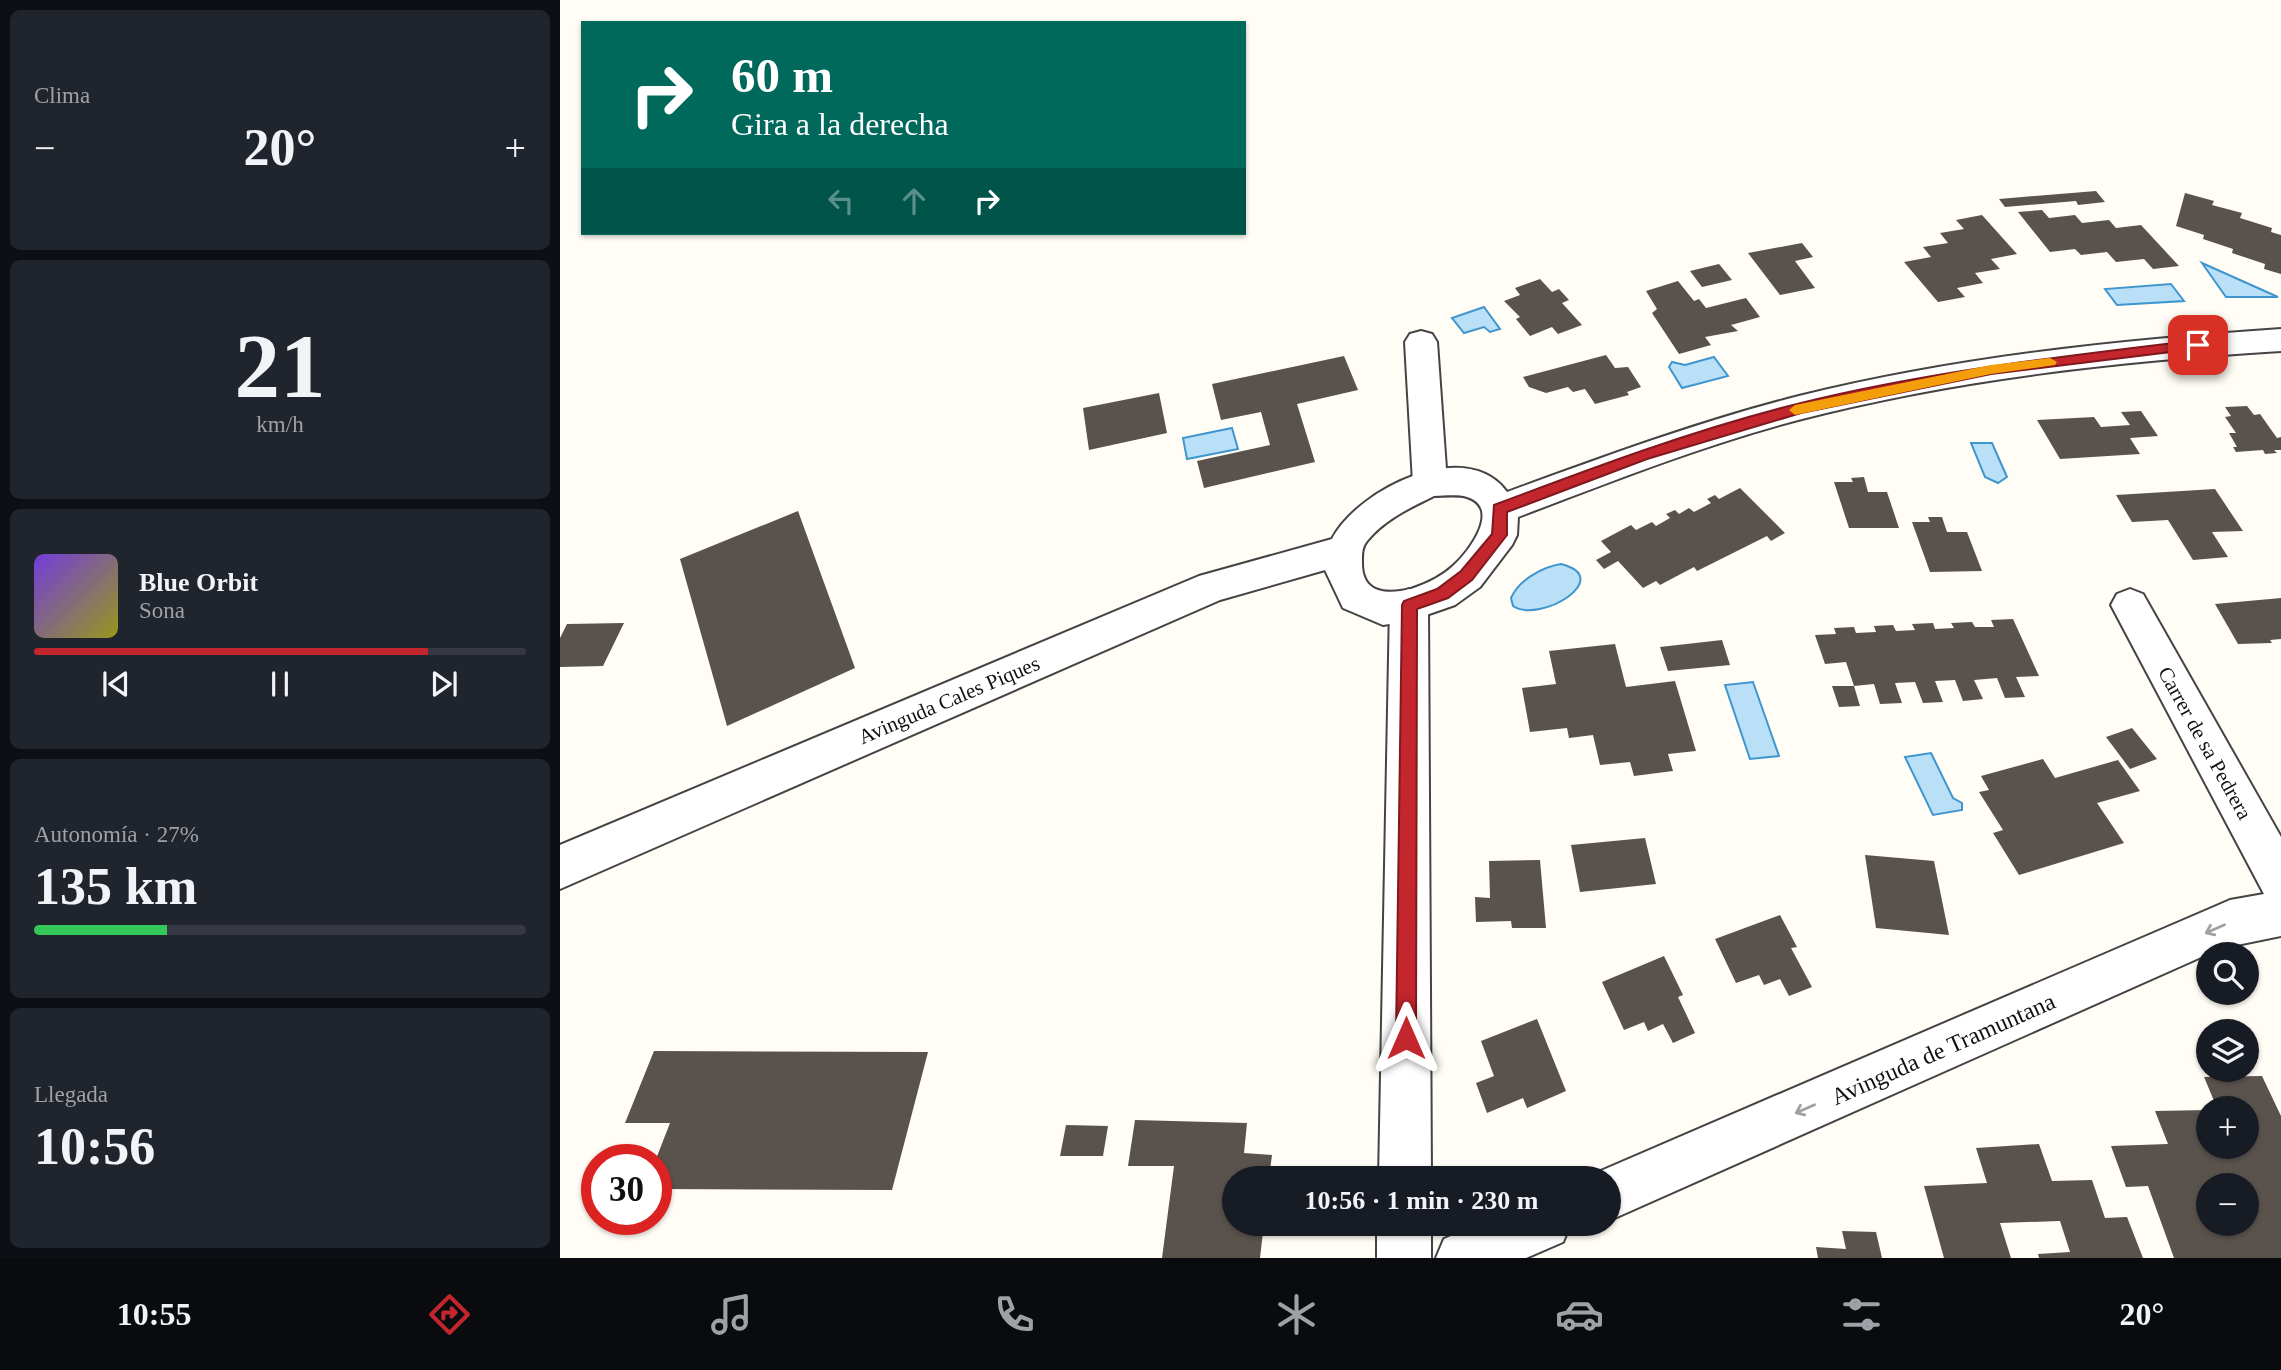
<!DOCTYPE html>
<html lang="es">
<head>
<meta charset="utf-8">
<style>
  body { margin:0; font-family:"Times New Roman",serif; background:#20242c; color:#f1f3f6; height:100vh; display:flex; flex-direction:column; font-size:26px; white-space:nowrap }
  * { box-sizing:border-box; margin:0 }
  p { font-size:23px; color:#9ea1a6 }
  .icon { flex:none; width:38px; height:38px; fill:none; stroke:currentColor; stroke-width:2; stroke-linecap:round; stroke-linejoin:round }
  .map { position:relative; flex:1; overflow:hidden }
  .sheet { display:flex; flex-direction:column; gap:10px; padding:10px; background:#0d0f14; width:560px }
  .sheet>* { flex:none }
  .top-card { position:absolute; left:21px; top:21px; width:665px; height:214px; border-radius:0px; box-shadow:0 2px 5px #0004; background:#00695c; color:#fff; overflow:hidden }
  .buttons { position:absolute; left:1636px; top:942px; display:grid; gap:14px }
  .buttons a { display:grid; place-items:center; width:63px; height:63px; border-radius:50%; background:#171b24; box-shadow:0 2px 5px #0004; font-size:35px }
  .speed { position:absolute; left:21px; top:1144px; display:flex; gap:14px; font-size:35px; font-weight:700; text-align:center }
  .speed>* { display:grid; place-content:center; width:91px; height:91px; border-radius:50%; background:#171b24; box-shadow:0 2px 5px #0004; line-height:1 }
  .speed .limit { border:10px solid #d22; background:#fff; color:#111 }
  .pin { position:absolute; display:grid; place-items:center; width:60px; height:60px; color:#fff; margin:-30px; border-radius:14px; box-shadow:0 4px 10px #0006 }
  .me { position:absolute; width:77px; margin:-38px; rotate:0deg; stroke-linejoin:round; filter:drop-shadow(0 0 5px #0008) }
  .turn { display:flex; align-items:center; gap:24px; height:147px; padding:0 35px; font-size:32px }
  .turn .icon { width:91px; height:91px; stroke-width:2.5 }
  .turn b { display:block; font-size:49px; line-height:60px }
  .lanes { display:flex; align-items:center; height:66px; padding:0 35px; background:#0003; justify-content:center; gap:35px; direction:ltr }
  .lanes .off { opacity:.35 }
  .big { font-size:52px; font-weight:600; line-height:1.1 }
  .sheet .widget { flex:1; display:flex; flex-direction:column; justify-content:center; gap:10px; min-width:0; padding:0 24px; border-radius:10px; background:#20242c }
  .sheet .dial { align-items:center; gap:0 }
  .dial b { font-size:91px; line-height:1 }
  .song { display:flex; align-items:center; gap:21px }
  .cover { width:84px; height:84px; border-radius:10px; background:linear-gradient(135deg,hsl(260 70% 55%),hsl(60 70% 35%)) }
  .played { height:7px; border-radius:4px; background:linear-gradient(90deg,#c4262e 80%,#363941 80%) }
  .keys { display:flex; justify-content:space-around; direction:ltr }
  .heat { display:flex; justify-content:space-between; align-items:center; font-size:38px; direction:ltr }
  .charge { height:10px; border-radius:5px; background:linear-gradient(90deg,#34c759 27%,#363941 0) }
  .trip { position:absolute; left:662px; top:1166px; width:399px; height:70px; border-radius:35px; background:#171b24; box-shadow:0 2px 5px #0004; font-weight:600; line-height:70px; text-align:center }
  .tab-bar { display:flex; height:112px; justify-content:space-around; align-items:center; background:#090b0e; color:#9ea1a6 }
  .tab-bar .icon { width:49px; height:49px }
  .tab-bar .on { color:#c4262e }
  .tab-bar b { font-size:32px; color:#f1f3f6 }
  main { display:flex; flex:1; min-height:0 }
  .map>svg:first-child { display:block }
  .water { fill:#b9e0f7; stroke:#3f96cf; stroke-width:2 }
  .building { fill:#5a524d; fill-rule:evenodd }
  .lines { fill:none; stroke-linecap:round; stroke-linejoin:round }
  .minor-casing { stroke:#444; stroke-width:4 }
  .tertiary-casing { stroke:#444; stroke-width:4 }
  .minor { fill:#fff; fill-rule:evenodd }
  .tertiary { fill:#fff; fill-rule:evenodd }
  .oneway { stroke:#a0a0a0 }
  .route { fill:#c4262e; stroke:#7f191e; stroke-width:2 }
  .slow { fill:#f59e0b }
  .labels { text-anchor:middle; stroke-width:7; stroke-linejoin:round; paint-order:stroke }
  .street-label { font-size:21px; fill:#111; stroke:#fff }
  .near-street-label { font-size:24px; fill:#111; stroke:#fff }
</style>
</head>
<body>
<main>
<section class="sheet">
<div class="widget"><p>Clima</p>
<div class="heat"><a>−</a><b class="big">20°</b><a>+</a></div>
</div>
<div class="widget dial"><b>21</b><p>km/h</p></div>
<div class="widget">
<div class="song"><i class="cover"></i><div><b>Blue Orbit</b><p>Sona</p></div></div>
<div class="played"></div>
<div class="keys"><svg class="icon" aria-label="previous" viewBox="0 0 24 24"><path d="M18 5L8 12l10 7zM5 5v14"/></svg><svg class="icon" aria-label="pause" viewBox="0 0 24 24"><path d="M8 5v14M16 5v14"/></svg><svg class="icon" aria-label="next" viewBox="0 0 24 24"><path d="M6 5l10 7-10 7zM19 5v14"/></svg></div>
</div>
<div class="widget"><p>Autonomía · 27%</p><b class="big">135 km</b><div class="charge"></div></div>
<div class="widget"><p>Llegada</p><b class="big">10:56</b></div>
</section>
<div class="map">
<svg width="1721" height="1258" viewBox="0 0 1721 1258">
  <rect width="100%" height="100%" fill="#fffdf5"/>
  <path class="water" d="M1642 263 1718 297H1666Z
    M1611 284 1624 301 1557 305 1545 289Z
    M924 307 940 329 930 332 924 327 904 333 892 318Z
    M1154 357 1168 376 1122 388 1109 367 1112 362 1125 365Z
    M672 428 678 449 627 459 623 438Z
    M1411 443H1432L1447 477 1438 483 1425 477Z
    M1001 564C1056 578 980 624 953 606L951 598C959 580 982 567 1001 564Z
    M1193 682 1219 756 1190 759 1165 685Z
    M1371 753 1393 798 1402 803V810L1373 815 1345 757Z"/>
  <path class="building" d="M1536 191 1545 202 1518 205 1516 201 1445 207 1439 199Z
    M1625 193 1654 201 1652 205 1682 213 1680 218 1712 228 1711 232 1721 235V274L1704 269 1705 264 1672 253 1673 249 1643 239 1644 235 1616 226Z
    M1482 210 1489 218 1515 215 1522 223 1549 220 1556 228 1581 225 1619 266 1593 269 1584 259 1556 262 1547 252 1521 255 1515 249 1490 252 1458 212Z
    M1422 215 1457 254 1431 259 1440 269 1415 273 1423 283 1397 288 1405 297 1378 302 1344 262 1371 257 1363 247 1388 243 1380 233 1404 229 1396 220Z
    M1242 243 1253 257 1235 261 1255 288 1220 295 1188 253Z
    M1159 264 1172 280 1142 287 1130 271Z
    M980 279 992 292 999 289 1009 300 1002 303 1022 325 998 334 992 327 970 336 956 319 960 317 944 301 960 295 955 288Z
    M1118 281 1134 301 1139 299 1146 308 1186 298 1200 317 1171 325 1178 331 1145 337 1151 345 1119 354 1092 313 1097 309 1086 291Z
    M1046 355 1055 368 1068 367 1081 387 1067 392 1069 395 1035 404 1025 389 1013 392 1008 387 986 393 969 387 963 377Z
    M784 356 798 390 737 404 755 462 644 488 637 461 710 445 701 412 661 420 652 384Z
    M599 393 607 433 529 450 523 408Z
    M1687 406 1694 415 1700 414 1717 438 1721 437V450H1714L1717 453 1705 454 1703 450 1676 452 1673 447H1677L1669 433H1676L1665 417 1671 416 1665 407Z
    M1581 411 1598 436 1570 438 1580 454 1500 459 1477 420 1534 417 1541 427 1570 425 1561 412Z
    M1304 477 1308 492H1327L1339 528H1289L1274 482H1293L1291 478Z
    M1180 488 1225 533 1211 541 1207 536 1137 571 1134 567 1100 585 1096 581 1083 588 1058 561 1044 569 1036 560 1051 552 1041 541 1071 525 1076 530 1092 522 1096 526 1110 518 1106 514 1115 510 1119 514 1129 508 1134 512 1151 503 1147 499 1155 495 1159 499Z
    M1655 489 1683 531 1652 532 1668 557 1633 560 1608 520 1572 522 1556 495Z
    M238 511 295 668 167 726 120 559Z
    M1368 517H1382L1387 532H1407L1422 571 1370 572 1352 522H1370Z
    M1721 598V639L1710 640 1712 643 1678 644 1655 604Z
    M1453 619 1479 676 1456 677 1465 697 1445 698 1437 678 1414 680 1423 699 1403 701 1395 680 1375 681 1383 702 1363 703 1355 682 1335 683 1342 703 1320 704 1314 684 1294 686 1286 662 1265 664 1255 635 1276 634 1274 628 1294 627 1296 633 1316 632 1314 626 1333 625 1336 631 1355 630 1352 624 1373 623 1375 629 1394 628 1391 623 1412 622 1415 627H1434L1431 620Z
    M64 623 43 666 0 667V638L7 624Z
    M1162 640 1170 665 1108 671 1100 647Z
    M1055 644 1066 687 1115 681 1136 751 1108 754 1113 771 1074 776 1070 762 1040 765 1033 735 1009 738 1007 728 970 732 962 688 996 684 989 651Z
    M1272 686H1294L1300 706 1279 707Z
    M1572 728 1597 759 1570 769 1546 737Z
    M1483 759 1495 778 1558 760 1580 791 1537 803 1564 843 1459 875 1433 833 1443 830 1419 792 1429 790 1421 776Z
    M1085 838 1096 884 1020 892 1011 845Z
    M1305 855 1374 861 1389 935 1316 928Z
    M980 860 986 928H952L951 921 916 922 915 897 930 898 929 861Z
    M1220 915 1237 947 1231 948 1252 987 1229 996 1220 979 1204 985 1199 975 1176 983 1155 939Z
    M1104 956 1123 995 1118 997 1135 1033 1113 1043 1103 1024 1088 1031 1084 1022 1064 1030 1042 982Z
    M977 1019 1006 1091 967 1108 963 1098 927 1113 916 1083 934 1076 921 1041Z
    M94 1051 368 1052 332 1190 96 1189V1159L110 1123H65Z
    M1702 1076 1721 1116V1258H1614L1588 1186 1566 1187 1551 1146 1608 1144 1595 1111 1648 1110V1146H1687V1108H1657L1644 1077ZM1648 1185H1687V1223H1648Z
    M575 1120 687 1123 684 1153 712 1155 709 1178H674V1223H704L700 1258H602L614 1166H568Z
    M506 1125 548 1126 543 1156H500Z
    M1479 1144 1492 1181 1532 1180 1545 1218 1567 1217 1583 1258H1479L1478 1254 1510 1252 1500 1221 1440 1223 1451 1258H1384L1364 1186 1427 1183 1416 1148Z
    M1282 1231 1316 1232 1322 1258H1258L1256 1247 1286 1249Z"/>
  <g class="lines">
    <g class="minor-casing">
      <path id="minor" d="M861 331 872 334 877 342 887 483 882 492 870 496 858 492 853 483 845 342 850 334Z
        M849 589 862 594 868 605 871 1178H819L830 605 836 594Z
        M1570 589 1583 594 1721 837V936L1672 946 1648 954 1048 1221V1178L1029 1176 1654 907 1670 900 1704 894 1551 605 1557 594Z
        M817 1223H871V1258H817Z
        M920 1223H1011L1003 1242 966 1258H876L884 1239Z"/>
    </g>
    <g class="tertiary-casing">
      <path id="tertiary" d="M1721 329V351C1559 361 1396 379 1238 420 1143 445 1050 482 958 517L957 535 952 545 920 587 895 605 849 621 823 625 783 608 765 570 660 600 0 889V845L639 576 772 539C797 490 906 435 947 492 1043 457 1140 421 1239 396 1397 357 1559 340 1721 329ZM874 496C884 496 897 494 907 497 942 508 909 552 893 566 881 577 866 584 851 589 825 595 801 593 802 561 802 553 802 547 807 541 825 519 850 508 874 496Z"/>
    </g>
    <use href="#minor" class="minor"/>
    <use href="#tertiary" class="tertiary"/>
  </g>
  <defs><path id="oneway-shaft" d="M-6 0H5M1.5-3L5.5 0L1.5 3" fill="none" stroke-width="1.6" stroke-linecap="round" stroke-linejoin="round" transform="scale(1.75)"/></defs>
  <g class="oneway">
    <use href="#oneway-shaft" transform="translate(1655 929) rotate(156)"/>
    <use href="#oneway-shaft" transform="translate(1245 1109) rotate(156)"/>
  </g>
  <path class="route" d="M1638 340 1643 341V348L1431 374 1241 413 1087 459 947 512V535L912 580 888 598 857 609 856 1038 853 1045 846 1048 839 1045 836 1038 842 605 844 601 877 589 901 571 932 534 934 505C1035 467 1136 429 1241 403 1371 371 1505 356 1638 340Z"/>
  <path class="slow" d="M1490 358 1497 362 1495 365 1431 374 1235 415 1229 410 1235 405 1431 365Z"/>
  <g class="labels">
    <g class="street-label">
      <text transform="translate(389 700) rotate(-23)" y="7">Avinguda Cales Piques</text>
      <text transform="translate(1645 743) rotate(61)" y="7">Carrer de sa Pedrera</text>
    </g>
    <g class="near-street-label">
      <text transform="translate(1383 1049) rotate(-24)" y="8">Avinguda de Tramuntana</text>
    </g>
  </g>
</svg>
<div class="buttons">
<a><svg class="icon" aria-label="search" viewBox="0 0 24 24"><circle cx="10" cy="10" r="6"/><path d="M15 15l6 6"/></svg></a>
<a><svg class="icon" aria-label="layers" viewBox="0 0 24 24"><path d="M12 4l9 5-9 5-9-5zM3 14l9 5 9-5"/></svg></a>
<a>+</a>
<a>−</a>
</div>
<div class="speed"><div class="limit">30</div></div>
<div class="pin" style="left:1638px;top:345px;background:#d93025"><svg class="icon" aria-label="arrive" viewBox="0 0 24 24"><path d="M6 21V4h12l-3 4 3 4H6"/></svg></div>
<svg class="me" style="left:846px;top:1038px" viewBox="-20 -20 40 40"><path d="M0-17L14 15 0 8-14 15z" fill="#c4262e" stroke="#fff" stroke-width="4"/></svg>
<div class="trip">10:56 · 1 min · 230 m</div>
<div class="top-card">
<div class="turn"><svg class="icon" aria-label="right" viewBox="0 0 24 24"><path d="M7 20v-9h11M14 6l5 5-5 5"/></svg><div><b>60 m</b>Gira a la derecha</div></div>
<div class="lanes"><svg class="icon off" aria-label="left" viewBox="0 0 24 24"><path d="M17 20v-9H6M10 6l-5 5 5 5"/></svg><svg class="icon off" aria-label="ahead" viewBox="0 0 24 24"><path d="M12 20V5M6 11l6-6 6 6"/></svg><svg class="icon" aria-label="right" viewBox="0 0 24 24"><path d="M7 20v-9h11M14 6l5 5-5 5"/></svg></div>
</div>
</div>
</main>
<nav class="tab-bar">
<b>10:55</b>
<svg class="icon on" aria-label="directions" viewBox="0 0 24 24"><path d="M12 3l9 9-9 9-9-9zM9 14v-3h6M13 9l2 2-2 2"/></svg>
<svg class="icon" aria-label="music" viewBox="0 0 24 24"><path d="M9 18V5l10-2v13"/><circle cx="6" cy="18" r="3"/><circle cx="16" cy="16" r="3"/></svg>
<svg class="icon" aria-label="phone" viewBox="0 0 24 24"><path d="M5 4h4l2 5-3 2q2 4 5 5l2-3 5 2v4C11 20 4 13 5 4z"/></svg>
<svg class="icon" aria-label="climate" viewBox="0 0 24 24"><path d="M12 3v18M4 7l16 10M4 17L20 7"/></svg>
<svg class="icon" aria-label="car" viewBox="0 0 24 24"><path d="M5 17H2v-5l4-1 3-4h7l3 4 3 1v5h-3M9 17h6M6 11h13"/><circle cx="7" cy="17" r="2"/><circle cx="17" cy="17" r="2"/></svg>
<svg class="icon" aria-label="filters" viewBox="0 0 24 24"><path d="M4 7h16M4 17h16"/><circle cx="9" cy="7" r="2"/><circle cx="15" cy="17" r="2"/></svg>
<b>20°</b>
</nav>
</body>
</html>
